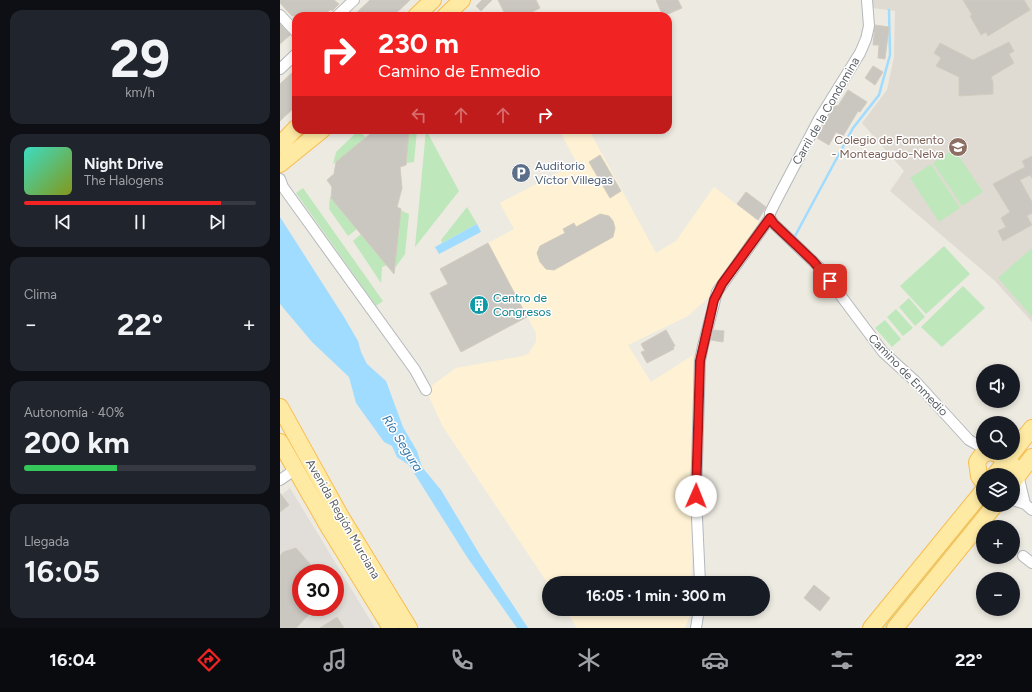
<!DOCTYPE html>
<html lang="es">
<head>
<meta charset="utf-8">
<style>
  body { margin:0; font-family:Figtree,sans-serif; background:#20242c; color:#f1f3f6; height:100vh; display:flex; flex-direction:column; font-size:15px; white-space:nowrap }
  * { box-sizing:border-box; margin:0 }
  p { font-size:13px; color:#9ea1a6 }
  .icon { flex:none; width:22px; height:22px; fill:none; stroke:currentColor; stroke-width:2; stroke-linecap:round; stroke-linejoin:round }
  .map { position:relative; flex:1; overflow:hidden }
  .side { display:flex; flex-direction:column; gap:10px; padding:10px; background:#0d0f14; width:280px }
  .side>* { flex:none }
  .guide { position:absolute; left:12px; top:12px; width:380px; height:122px; border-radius:12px; box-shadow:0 2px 6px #0003; background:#f22423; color:#fff; overflow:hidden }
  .tools { position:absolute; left:696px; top:364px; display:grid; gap:8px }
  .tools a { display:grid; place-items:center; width:44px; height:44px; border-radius:50%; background:#171b24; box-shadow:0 2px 6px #0003; font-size:20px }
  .speed { position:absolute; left:12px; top:564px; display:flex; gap:8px; font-size:20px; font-weight:700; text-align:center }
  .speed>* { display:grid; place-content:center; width:52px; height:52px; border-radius:50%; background:#171b24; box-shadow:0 2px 6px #0003; line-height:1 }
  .speed .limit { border:6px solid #d22; background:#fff; color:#111 }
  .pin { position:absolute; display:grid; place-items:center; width:34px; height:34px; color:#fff; margin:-17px; border-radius:8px; box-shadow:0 2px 6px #0006 }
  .me { position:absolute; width:44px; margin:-22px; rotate:1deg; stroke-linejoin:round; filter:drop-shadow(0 0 3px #0008) }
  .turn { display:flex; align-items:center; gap:14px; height:84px; padding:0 20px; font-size:18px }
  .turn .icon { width:52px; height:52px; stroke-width:2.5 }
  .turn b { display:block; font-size:28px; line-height:34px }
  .lanes { display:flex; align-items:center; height:38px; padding:0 20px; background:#0003; justify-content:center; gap:20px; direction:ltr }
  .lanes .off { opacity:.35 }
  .big { font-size:30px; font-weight:700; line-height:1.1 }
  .side .tile { flex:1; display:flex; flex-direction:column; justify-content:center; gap:6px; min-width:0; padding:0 14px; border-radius:12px; background:#20242c }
  .side .dial { align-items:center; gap:0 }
  .dial b { font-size:52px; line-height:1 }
  .song { display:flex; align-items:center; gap:12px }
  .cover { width:48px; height:48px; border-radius:6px; background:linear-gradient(135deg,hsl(170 70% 55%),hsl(70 70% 35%)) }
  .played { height:4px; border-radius:2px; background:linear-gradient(90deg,#f22423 85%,#363941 85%) }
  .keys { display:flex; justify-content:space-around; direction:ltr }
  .heat { display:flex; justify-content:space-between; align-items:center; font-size:22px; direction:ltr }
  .charge { height:6px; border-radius:3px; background:linear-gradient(90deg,#34c759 40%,#363941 0) }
  .trip { position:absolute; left:262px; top:576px; width:228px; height:40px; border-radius:20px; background:#171b24; box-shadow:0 2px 6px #0003; font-weight:700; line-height:40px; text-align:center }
  .dock { display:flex; height:64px; justify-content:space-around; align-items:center; background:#090b0e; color:#9ea1a6 }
  .dock .icon { width:28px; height:28px }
  .dock .on { color:#f22423 }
  .dock b { font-size:18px; color:#f1f3f6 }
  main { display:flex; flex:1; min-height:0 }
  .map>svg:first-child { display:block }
  .commercial { fill:#fff2d4 }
  .industrial { fill:#e1ddd9; fill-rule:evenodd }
  .education { fill:#e0dbd2 }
  .green { fill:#bee7bb }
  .water { fill:#9fdcff }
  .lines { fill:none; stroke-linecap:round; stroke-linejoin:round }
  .stream { stroke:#9fdcff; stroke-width:2.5 }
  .building { fill:#cac6c0; stroke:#d2cbbf }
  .street-casing { stroke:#b4b8bc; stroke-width:12 }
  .primary-casing { stroke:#f8bd4f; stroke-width:18 }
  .street { stroke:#fff; stroke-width:10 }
  .primary { stroke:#ffeaa4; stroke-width:16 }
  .route-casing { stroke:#9d1717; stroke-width:10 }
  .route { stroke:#f22423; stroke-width:7 }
  .labels { text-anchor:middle; stroke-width:3; stroke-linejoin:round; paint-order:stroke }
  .street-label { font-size:12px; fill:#595e63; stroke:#fff }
  .education-label { font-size:12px; fill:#785e54; stroke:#fff; text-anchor:end }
  .service-label { font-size:12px; fill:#4e5e75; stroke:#fff; text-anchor:start }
  .culture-label { font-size:12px; fill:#0d838f; stroke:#fff; text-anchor:start }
  .water-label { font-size:13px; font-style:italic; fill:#3678ad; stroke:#fff }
</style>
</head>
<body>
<main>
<section class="side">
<div class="tile dial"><b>29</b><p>km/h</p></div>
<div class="tile">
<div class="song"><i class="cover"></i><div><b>Night Drive</b><p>The Halogens</p></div></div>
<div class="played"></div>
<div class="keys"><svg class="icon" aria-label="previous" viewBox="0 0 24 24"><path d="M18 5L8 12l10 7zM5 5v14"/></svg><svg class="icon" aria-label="pause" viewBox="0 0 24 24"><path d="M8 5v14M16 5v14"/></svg><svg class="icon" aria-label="next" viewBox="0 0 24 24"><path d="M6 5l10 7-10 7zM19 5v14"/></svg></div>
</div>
<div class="tile"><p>Clima</p>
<div class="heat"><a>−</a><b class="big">22°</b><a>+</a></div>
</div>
<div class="tile"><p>Autonomía · 40%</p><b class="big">200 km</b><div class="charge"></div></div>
<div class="tile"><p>Llegada</p><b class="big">16:05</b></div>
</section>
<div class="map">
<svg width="752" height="628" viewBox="0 0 752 628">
  <rect width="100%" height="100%" fill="#edeae1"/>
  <path class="commercial" d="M279 130H309L376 253 396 241 434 187 482 224 429 297 408 316 348 345 371 382 413 355V541L411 583H269V585L163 427 146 390 176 368 243 356 249 353 256 342V333L208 243 234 229 220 203 297 163Z
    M285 609H409V618L405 628H297Z"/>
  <path class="industrial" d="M10 488 95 628H0V496ZM21 573H55V607H21Z"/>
  <path class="education" d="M592 0H752V322L715 281 610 191 624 171 582 123 607 90 614 57 615 11 593 8Z"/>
  <path class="green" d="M79 130 86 138 53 164 56 152Z
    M129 130H137L134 162 126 163Z
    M146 130 179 191 135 247Z
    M674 149 703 192 682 206 653 163Z
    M651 164 680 208 659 222 630 178Z
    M23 188 103 301 96 306 16 193Z
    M50 197 77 229 68 236 49 209Z
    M187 207 197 224 162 243 161 240Z
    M120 210 129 214 125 254 115 268Z
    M81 234 107 265 102 267 101 283 73 241Z
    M664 246 690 274 646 314 620 286Z
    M752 248V317L718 278Z
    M683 286 705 308 662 347 641 327Z
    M629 298 645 317 635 326 619 307Z
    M616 309 633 328 623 336 607 317Z
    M605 320 621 339 612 347 595 328Z
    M703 500V505H707L606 628H598Z"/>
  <path class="water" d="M0 217 64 317 78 341 81 352 87 364 106 381 123 427 137 451 142 467 161 490 200 555 248 628H237L187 557 129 465 117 457 112 446 104 442 76 403 69 377 32 342 0 304Z
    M197 224 201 232 159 254 155 247Z"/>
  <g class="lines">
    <path class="stream" d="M515 236 573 128 599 95 610 55 609 10"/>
  </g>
  <path class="building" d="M0 0H54L59 4 52 11 51 9 43 16H12L0 3Z
    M90 0H130L113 16H73Z
    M202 0H212L201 11 196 6Z
    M218 0H256L260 8 244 16H226Z
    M376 0H398L402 8 383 16Z
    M683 0H744L750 10 708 36 706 32 701 35 690 16 692 15Z
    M0 24 10 35 0 44Z
    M595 25 609 27 605 59 598 58 599 45H593Z
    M729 42 734 51 729 54 734 63 711 77 713 82V94L679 96V77L656 66 661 58 654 53 660 43 693 60Z
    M593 66 603 72 595 85 585 78Z
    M16 69V106L0 121V84Z
    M568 90 587 102 580 112 578 111 563 136 556 132 549 145 537 138 555 105 558 106Z
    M95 130H129L126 165 120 167 122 188 117 207 121 209 114 274 51 198 52 187 47 180 54 174 56 162Z
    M320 155 341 191 330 198 309 162Z
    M752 156V178L750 175 740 180 752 202V213L747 216 752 225 723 241 718 231 726 227 721 218 730 212 713 184 745 167 742 161Z
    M466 192 486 207 478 220 457 204Z
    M320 214 329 216 333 221 335 228 333 237 274 270 266 269 260 262 257 253 260 246 285 233 283 229 294 223 296 227Z
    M208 243 247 317 181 352 150 293 168 284 160 269Z
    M386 330 395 346 393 347 394 349 367 363 361 352 365 351 361 344Z
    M434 330 444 331 443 342 431 340Z
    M0 493 9 505 0 512Z
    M16 548 38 573H21V607H36L16 628H0V556L3 552Z
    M534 585 550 598 540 611 524 598Z
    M57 617 64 628H40Z"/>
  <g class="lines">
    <g class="street-casing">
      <path id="street" d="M0 15 16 32
        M57 16 74 0
        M0 69 16 54
        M0 179 3 187 135 370 146 390
        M490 218 494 224 540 268 603 352 635 381 689 440 703 448
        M738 475 745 504
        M0 480 16 469
        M733 500 745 504 752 510
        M743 556 752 563
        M420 583 416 496 420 361 423 346 437 292 490 218V213L496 201 539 119 580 53 586 39 589 26 587 0
        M416 628 419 609"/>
    </g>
    <g class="primary-casing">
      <path id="primary" d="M136 16 153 0
        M165 16 182 0
        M0 145 16 128
        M0 164 42 130
        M0 407 61 517 129 628
        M0 442 48 526 111 628
        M733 452 752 428
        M714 453C728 457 732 463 738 475
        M715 475 732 453
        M703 482 699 476 697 462 702 455 707 453
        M733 482 752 457
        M591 628 703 491
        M615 628 715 505"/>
    </g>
    <use href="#street" class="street"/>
    <use href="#primary" class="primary"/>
  </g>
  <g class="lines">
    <g class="route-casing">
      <path id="route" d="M416 496 420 361 434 300 442 284 490 218 494 224 533 261 550 281"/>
    </g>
    <use href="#route" class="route"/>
  </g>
  <defs>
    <g id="school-disc" transform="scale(1)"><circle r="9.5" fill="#8d6e63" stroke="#fff"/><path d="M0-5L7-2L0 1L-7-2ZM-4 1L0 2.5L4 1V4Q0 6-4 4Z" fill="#fff"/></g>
    <g id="parking-disc" transform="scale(1)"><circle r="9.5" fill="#5c6f8a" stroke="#fff"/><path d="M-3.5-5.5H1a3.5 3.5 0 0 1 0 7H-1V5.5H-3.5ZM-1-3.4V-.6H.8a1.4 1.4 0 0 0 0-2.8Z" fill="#fff"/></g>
    <g id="building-disc" transform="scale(1)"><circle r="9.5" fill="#0f9aa8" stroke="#fff"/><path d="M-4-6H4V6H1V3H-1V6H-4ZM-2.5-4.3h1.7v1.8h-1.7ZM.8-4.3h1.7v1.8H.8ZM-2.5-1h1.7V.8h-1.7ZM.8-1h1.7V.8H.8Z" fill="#fff"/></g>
  </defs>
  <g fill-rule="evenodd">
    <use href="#school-disc" x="678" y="147"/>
    <use href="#parking-disc" x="241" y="173"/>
    <use href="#building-disc" x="199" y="305"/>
  </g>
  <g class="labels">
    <g class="street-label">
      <text transform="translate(546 111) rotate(-60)" y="4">Carril de la Condomina</text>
      <text transform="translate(628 375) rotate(46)" y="4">Camino de Enmedio</text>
      <text transform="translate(63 519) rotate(60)" y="4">Avenida Región Murciana</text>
    </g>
    <g class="education-label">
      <text x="664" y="144">Colegio de Fomento<tspan x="664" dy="14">- Monteagudo-Nelva</tspan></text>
    </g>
    <g class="service-label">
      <text x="255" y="170">Auditorio<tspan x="255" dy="14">Víctor Villegas</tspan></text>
    </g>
    <g class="culture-label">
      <text x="213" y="302">Centro de<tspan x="213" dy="14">Congresos</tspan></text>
    </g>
    <g class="water-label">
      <text transform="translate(123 443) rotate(58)" y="5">Río Segura</text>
    </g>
  </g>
</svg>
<div class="tools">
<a><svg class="icon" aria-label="sound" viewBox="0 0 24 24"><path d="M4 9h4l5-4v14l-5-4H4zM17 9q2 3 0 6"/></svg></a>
<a><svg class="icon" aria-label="search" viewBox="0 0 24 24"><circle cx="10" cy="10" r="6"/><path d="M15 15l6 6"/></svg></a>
<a><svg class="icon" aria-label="layers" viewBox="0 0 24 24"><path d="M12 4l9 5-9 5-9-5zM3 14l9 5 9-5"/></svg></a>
<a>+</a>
<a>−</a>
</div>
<div class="speed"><div class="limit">30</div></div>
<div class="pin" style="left:550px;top:281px;background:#d93025"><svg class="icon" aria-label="arrive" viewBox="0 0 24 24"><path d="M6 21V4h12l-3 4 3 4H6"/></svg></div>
<svg class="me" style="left:416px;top:496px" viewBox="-20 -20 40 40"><circle r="19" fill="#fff"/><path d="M0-13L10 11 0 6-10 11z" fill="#f22423"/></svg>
<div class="trip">16:05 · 1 min · 300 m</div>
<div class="guide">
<div class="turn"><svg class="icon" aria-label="right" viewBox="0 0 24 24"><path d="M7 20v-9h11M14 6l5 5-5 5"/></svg><div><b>230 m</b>Camino de Enmedio</div></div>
<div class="lanes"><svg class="icon off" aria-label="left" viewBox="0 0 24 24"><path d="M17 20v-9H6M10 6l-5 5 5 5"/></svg><svg class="icon off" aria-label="ahead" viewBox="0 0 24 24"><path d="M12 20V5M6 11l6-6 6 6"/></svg><svg class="icon off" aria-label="ahead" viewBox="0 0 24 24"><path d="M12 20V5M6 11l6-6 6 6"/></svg><svg class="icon" aria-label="right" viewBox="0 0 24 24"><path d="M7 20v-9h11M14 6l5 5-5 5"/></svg></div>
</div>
</div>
</main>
<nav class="dock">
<b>16:04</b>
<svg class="icon on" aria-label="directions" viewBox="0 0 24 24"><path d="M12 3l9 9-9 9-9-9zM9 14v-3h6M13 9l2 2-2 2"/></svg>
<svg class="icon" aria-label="music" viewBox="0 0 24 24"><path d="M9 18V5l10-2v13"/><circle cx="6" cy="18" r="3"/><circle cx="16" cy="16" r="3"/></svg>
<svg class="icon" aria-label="phone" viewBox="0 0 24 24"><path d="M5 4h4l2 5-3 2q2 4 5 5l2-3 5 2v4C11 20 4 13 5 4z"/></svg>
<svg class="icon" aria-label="climate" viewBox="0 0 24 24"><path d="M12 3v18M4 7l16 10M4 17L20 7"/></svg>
<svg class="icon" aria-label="car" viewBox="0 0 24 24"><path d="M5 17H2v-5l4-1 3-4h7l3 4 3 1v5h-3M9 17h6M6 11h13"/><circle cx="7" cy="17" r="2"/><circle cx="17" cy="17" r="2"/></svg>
<svg class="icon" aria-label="filters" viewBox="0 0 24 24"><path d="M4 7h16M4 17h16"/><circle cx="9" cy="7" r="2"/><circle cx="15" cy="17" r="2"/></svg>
<b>22°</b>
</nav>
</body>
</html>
